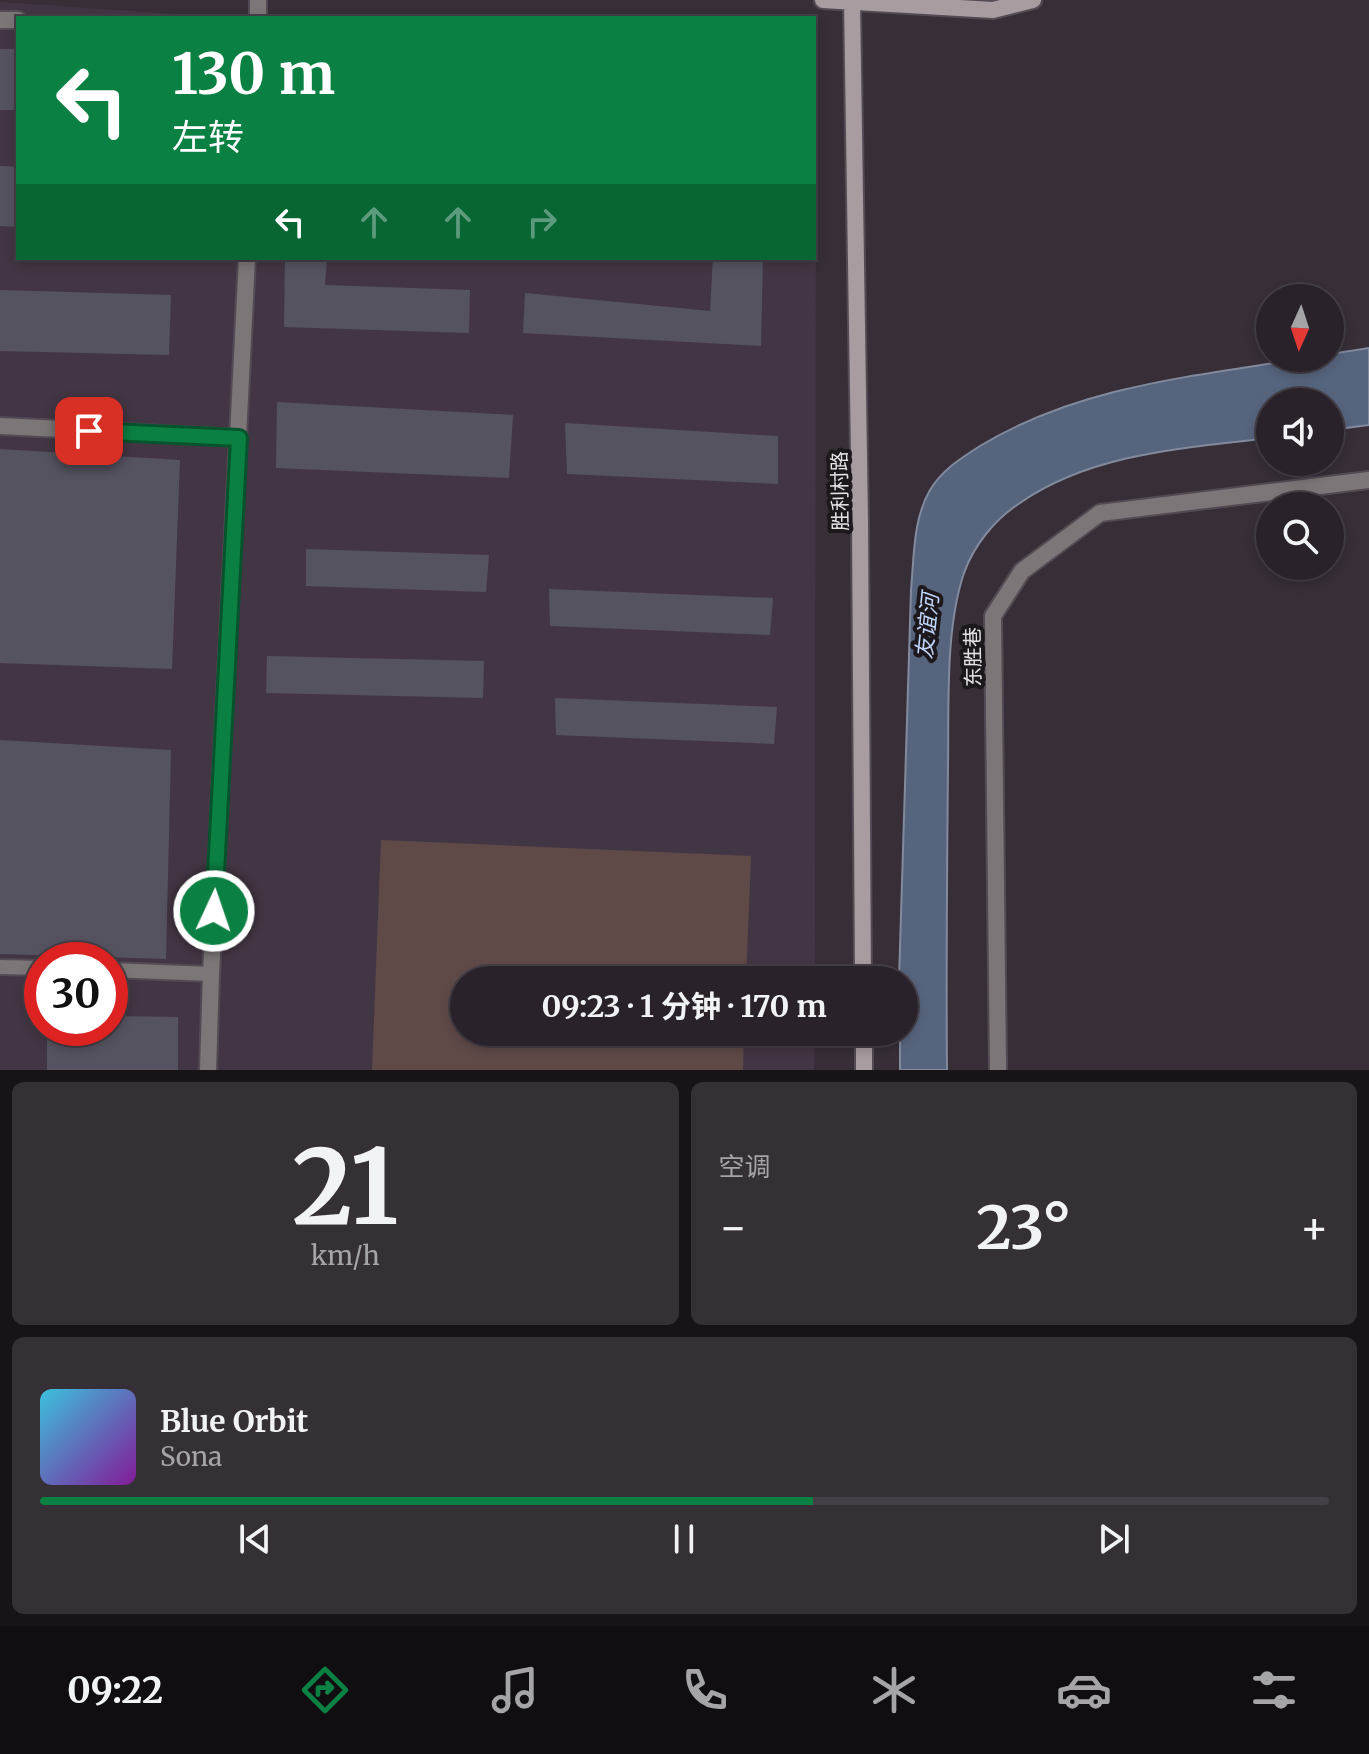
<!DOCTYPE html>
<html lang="zh">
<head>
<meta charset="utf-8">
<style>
  body { margin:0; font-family:Merriweather,"Noto Sans SC",serif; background:#352f36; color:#f1f3f6; height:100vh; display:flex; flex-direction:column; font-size:30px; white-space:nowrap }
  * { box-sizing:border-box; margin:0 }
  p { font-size:26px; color:#a5a4a8 }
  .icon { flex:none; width:44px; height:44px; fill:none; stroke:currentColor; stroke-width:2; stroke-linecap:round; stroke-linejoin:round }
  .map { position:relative; height:1070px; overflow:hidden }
  .side { display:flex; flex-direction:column; gap:12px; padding:12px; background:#171317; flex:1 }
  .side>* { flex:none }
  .top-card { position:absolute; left:16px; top:16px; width:800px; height:244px; border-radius:0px; box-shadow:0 4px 12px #0003,0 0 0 2px #453f47; background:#0b8043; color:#fff; overflow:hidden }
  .needle { width:52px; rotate:183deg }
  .fabs { position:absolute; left:1256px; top:284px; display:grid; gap:16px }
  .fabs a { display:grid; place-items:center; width:88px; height:88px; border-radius:50%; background:#29222a; box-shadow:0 4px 12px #0003,0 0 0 2px #453f47; font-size:40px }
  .speed { position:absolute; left:24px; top:942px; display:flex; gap:16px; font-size:40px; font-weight:700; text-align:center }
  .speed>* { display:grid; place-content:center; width:104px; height:104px; border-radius:50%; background:#29222a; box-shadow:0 4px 12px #0003,0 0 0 2px #453f47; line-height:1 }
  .speed .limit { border:12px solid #d22; background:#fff; color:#111 }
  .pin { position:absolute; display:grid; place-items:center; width:68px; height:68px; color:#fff; margin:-34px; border-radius:16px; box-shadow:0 4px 12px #0006 }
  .me { position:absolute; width:88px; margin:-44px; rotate:3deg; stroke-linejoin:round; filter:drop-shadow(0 0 6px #0008) }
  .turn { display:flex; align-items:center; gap:28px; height:168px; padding:0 24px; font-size:36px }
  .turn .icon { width:104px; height:104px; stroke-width:2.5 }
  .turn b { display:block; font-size:56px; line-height:68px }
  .lanes { display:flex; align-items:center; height:76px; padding:0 24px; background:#0003; justify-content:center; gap:40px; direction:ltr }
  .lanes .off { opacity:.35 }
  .big { font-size:60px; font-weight:700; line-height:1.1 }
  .side .widget { flex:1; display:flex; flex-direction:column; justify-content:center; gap:12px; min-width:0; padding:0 28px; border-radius:12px; background:#352f36 }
  .side .dial { align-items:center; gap:0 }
  .dial b { font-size:104px; line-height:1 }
  .song { display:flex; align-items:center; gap:24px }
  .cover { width:96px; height:96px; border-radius:12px; background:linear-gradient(135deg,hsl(190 70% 55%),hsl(290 70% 35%)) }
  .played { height:8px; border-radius:4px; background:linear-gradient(90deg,#0b8043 60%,#453f47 60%) }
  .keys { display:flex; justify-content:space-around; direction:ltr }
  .heat { display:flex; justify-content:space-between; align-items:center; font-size:44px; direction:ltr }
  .side .tiles { flex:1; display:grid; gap:12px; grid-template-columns:1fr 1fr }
  .widget:last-child { grid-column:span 2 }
  .trip { position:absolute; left:450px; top:966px; width:468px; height:80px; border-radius:40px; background:#29222a; box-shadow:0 4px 12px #0003,0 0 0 2px #453f47; font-weight:700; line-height:80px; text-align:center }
  .tabs { display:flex; height:128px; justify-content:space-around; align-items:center; background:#100e11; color:#a5a4a8 }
  .tabs .icon { width:56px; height:56px }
  .tabs .current { color:#0b8043 }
  .tabs b { font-size:36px; color:#f1f3f6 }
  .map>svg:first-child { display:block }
  .built { fill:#433644; fill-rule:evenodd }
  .green { fill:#5f4a48 }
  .water { fill:#57647d; stroke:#828a9d; stroke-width:2 }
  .building { fill:#555360 }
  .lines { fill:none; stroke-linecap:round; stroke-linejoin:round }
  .lane-casing { stroke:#534b54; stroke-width:18 }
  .street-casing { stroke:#534b54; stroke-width:20 }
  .secondary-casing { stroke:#534b54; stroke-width:20 }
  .lane { stroke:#7d7678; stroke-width:14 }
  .street { stroke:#7d7678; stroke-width:16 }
  .secondary { stroke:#a79ca0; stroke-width:16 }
  .route-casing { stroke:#07532c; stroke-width:20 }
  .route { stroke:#0b8043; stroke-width:14 }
  .labels { text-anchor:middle; stroke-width:8; stroke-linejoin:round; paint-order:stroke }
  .street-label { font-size:20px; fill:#e7e2e8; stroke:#1c181c }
  .water-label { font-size:22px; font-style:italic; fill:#c0d5fc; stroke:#1c181c }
</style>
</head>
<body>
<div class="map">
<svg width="1369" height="1070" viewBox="0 0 1369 1070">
  <rect width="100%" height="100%" fill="#372e38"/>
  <path class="built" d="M0 2 203 16 206 18H18V258H814V94L816 95 815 980H464V1032H815L814 1070H0ZM42 960H110V1028H42Z"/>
  <path class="green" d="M381 840 751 856 746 980H464V1032H744L743 1070H372Z"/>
  <path class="water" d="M1369 348V425L1330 430V402H1270V438C1185 448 1092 453 1020 503 995 519 974 545 964 573 945 629 949 707 948 766 947 867 946 969 947 1070H900V1032H904V980H899L911 590C914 557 913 519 930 490 942 470 961 458 980 446 1079 386 1195 376 1306 358H1330V354Z"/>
  <path class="building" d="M0 49H18V110H0Z
    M0 166 18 167V227L0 226Z
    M285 258H327L325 285 470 290 469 333 284 327Z
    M713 258H763L761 346 523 333 525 293 710 311Z
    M0 290 171 295 169 355 0 351Z
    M277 402 513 415 509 478 276 468Z
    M565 423 778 436V484L567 474Z
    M0 449 180 460 172 669 0 663Z
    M306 549 489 555 486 592 306 586Z
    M549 589 773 598 770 635 550 626Z
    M267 656 484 661 483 698 266 693Z
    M555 698 777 707 774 744 556 735Z
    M0 740 171 750 166 959 0 954Z
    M110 1016 178 1017V1070H47V1028H110Z"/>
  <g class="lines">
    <g class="lane-casing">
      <path id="lane" d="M0 967 42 968
        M110 970 211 974"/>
    </g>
    <g class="street-casing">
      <path id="street" d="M258 18V0
        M0 20H18
        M0 426 239 438
        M208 1070 211 974 247 258
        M998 1070 993 616 1022 571 1100 513 1369 480"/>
    </g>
    <g class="secondary-casing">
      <path id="secondary" d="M823 0 993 10 1033 0
        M852 2 860 522 863 980
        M864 1032V1070"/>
    </g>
    <use href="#lane" class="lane"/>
    <use href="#street" class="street"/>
    <use href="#secondary" class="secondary"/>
  </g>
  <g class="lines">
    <g class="route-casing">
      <path id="route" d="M89 431 239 438 214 911"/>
    </g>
    <use href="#route" class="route"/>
  </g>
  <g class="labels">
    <g class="street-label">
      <text transform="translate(840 491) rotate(-91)" y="7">胜利村路</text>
      <text transform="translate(973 657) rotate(-91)" y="7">东胜巷</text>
    </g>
    <g class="water-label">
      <text transform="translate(927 626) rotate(-84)" y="8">友谊河</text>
    </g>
  </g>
</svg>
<div class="fabs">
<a><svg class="needle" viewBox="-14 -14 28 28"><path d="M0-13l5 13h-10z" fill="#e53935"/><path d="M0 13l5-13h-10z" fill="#a5a4a8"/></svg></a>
<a><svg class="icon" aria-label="sound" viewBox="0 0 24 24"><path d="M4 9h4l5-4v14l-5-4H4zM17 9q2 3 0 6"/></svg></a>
<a><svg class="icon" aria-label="search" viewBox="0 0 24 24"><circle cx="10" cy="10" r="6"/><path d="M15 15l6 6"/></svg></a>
</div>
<div class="speed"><div class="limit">30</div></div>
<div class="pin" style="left:89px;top:431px;background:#d93025"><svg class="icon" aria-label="arrive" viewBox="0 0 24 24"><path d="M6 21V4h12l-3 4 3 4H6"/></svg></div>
<svg class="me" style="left:214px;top:911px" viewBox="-20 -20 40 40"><circle r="17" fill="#0b8043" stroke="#fff" stroke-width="3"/><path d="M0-11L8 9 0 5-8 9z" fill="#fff"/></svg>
<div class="trip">09:23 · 1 分钟 · 170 m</div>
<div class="top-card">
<div class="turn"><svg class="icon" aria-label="left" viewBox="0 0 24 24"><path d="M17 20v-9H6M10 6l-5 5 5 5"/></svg><div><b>130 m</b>左转</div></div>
<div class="lanes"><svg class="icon" aria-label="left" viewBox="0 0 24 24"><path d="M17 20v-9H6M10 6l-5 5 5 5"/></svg><svg class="icon off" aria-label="ahead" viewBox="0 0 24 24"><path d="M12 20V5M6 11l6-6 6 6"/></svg><svg class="icon off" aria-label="ahead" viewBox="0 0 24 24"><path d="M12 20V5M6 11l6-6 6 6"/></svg><svg class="icon off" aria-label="right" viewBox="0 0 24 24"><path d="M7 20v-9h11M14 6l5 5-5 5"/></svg></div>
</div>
</div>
<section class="side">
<div class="tiles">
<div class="widget dial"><b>21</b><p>km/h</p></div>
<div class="widget"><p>空调</p>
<div class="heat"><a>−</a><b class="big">23°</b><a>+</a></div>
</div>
<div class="widget">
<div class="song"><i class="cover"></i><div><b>Blue Orbit</b><p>Sona</p></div></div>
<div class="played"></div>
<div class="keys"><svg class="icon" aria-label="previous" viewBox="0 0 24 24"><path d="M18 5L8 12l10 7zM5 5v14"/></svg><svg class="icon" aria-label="pause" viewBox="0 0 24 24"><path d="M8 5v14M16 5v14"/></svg><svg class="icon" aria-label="next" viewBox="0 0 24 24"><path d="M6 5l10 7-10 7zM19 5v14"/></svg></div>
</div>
</div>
</section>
<nav class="tabs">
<b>09:22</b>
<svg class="icon current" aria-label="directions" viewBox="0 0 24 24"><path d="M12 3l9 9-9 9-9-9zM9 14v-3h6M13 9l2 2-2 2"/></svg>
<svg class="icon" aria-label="music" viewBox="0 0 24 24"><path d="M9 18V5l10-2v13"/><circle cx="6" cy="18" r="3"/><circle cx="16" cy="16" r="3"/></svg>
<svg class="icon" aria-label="phone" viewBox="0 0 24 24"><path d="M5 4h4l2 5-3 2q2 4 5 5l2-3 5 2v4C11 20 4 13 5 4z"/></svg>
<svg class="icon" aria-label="climate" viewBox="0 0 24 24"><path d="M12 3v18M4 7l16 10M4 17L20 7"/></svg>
<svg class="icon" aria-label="car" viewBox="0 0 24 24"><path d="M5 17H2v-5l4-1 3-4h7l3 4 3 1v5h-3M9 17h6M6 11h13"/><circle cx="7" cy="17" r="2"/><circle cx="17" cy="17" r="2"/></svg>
<svg class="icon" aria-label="filters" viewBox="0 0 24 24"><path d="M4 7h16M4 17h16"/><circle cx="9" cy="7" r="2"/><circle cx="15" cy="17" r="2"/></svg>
</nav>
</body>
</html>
